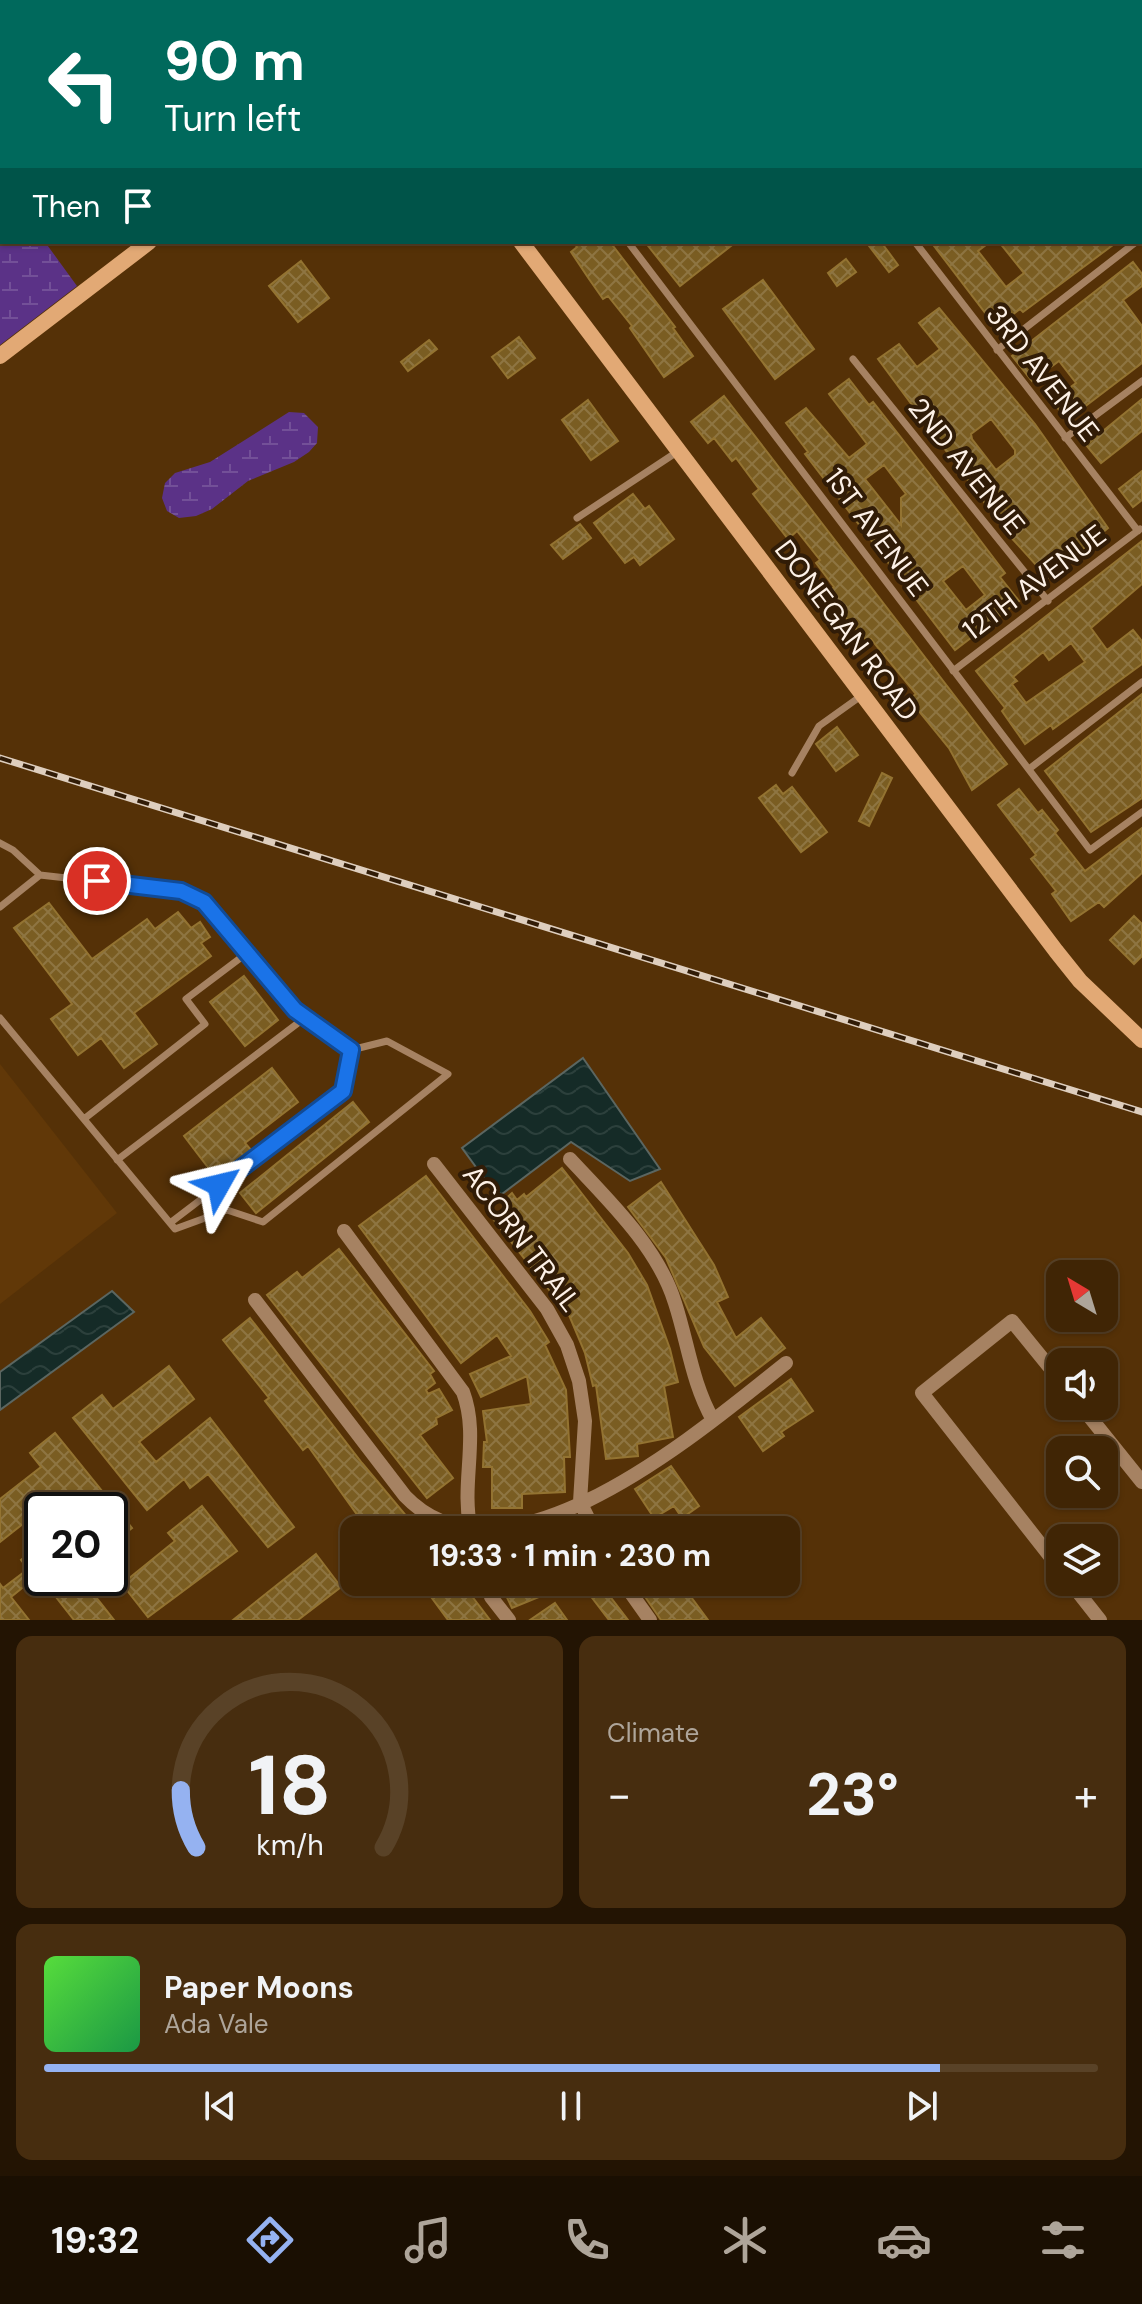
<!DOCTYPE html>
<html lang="en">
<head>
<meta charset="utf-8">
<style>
  body { margin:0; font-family:"DM Sans",sans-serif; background:#472d0f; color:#f1f3f6; height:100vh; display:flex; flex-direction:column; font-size:30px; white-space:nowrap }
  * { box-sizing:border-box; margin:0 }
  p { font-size:26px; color:#aea59a }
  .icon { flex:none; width:44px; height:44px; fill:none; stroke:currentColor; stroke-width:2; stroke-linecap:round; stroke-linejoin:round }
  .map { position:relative; height:1620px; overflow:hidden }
  .details { display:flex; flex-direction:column; gap:16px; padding:16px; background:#231403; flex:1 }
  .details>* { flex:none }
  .banner { position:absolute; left:0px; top:0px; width:1142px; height:244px; box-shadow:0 2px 6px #0004,0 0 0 2px #594227; background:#00695c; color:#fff; overflow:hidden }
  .needle { width:52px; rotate:322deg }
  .controls { position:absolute; left:1046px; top:1260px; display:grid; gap:16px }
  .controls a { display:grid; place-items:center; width:72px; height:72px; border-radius:16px; background:#402505; box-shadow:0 2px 6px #0004,0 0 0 2px #594227; font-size:40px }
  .speed { position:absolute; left:24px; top:1492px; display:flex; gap:16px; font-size:40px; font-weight:700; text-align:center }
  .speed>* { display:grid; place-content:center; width:104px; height:104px; border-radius:50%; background:#402505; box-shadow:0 2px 6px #0004,0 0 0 2px #594227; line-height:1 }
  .speed .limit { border:4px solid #111; border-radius:12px; background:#fff; color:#111 }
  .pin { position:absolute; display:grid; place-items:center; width:68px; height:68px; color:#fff; margin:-34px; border:4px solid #fff; border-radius:50%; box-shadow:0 2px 8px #0007 }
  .me { position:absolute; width:88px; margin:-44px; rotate:53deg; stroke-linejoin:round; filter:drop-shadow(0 0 6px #0008) }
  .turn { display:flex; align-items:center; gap:28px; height:168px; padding:0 32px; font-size:36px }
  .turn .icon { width:104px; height:104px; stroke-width:2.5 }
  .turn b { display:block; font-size:56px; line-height:68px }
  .then { display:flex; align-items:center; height:76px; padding:0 32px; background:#0003; gap:16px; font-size:30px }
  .big { font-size:60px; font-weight:700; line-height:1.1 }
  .details .widget { flex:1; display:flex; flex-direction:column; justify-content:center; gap:12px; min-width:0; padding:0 28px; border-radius:16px; background:#472d0f }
  .details .dial { align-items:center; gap:0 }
  .dial svg { height:208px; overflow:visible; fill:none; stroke:#594227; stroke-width:7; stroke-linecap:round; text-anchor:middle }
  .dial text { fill:#f1f3f6; stroke:none }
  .song { display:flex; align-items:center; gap:24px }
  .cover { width:96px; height:96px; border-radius:12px; background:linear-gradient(135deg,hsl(110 70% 55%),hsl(140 70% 35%)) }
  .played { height:8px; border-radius:4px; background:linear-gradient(90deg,#95b2f1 85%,#594227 85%) }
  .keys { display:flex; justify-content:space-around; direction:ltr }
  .heat { display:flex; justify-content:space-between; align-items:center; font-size:44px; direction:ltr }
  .details .tiles { flex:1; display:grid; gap:16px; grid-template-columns:1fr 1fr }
  .widget:last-child { grid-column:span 2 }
  .trip { position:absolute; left:340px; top:1516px; width:460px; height:80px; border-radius:16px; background:#402505; box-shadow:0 2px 6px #0004,0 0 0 2px #594227; font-weight:700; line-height:80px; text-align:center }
  .menu { display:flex; height:128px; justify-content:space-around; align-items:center; background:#1a0f02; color:#aea59a }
  .menu .icon { width:56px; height:56px }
  .menu .on { color:#95b2f1 }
  .menu b { font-size:36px; color:#f1f3f6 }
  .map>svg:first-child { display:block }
  .built { fill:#613808 }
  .wetland { fill:url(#wetland-marsh) }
  .water { fill:url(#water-waves); stroke:#5b6661; stroke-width:2 }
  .building { fill:url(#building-cross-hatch); stroke:#937331; stroke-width:2; fill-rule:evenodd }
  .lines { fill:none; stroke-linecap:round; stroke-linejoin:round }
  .lane { stroke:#a68262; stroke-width:7 }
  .street { stroke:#a68262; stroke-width:14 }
  .secondary { stroke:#e2a975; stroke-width:16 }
  .rail-casing { stroke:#decebe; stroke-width:7 }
  .rail { stroke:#311c07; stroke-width:4; stroke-dasharray:12; stroke-linecap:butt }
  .route-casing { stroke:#114b97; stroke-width:20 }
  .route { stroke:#1a73e8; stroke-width:14 }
  .labels { text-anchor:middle; stroke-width:8; stroke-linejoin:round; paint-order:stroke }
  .street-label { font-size:28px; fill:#fdf1e7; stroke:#311c07 }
</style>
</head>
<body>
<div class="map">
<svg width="1142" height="1620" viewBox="0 0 1142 1620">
  <defs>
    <pattern id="wetland-marsh" width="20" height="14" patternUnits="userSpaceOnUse" patternTransform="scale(2)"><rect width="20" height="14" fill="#5b3287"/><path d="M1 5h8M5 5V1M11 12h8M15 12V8" fill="none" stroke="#735098"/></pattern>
    <pattern id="water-waves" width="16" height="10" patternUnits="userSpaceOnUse" patternTransform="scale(2)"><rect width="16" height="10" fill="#152b27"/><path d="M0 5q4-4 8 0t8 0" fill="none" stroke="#2c403c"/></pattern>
    <pattern id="building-cross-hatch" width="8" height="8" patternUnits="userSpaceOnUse" patternTransform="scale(2)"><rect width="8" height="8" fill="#7a5d22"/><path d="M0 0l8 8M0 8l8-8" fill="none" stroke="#8e7542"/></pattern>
  </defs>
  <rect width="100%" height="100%" fill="#553107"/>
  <path class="built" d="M0 1064 117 1213 0 1304Z"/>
  <path class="wetland" d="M0 152 2 242H45L77 286 0 345Z
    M289 412 304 413 318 427 317 443 309 452 294 462 248 481 212 509 196 516 179 518 167 511 162 498 165 483 175 473 210 462Z"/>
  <path class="water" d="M583 1058 660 1169 630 1181 571 1142 498 1197 462 1148Z
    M112 1291 134 1312 0 1410V1372Z"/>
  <path class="building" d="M573 242H610L675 327 673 328 693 356 664 377 630 328 632 326 608 296 603 299 589 279 571 252 577 247Z
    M645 242H736L680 286Z
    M866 242H881L898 265 889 272Z
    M931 242H990L978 251 1006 287 1024 273 999 242H1117L1023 312 1020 309 996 327Z
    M846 259 856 272 837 286 828 273Z
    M301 261 329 298 298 322 269 286Z
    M1133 262 1142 274V286L1123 300 1142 326V363L1067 420 1052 401 1076 383 1059 361 1032 381 1012 356Z
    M763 280 814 349 775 379 723 309Z
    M939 308 1035 424 1108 528 1048 578 1007 533 878 359 899 344 917 367 940 349 919 323ZM991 419 1015 450V455L996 470 972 439 971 434Z
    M519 337 535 358 508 378 492 357Z
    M429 340 437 349 408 371 401 362Z
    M849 379 869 405 873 402 928 472 1005 573 1000 577 1019 601 955 650 805 454 808 452 786 423 806 408 849 458 867 444 829 394ZM884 465 906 494 901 498V525L865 479ZM963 566 985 595 966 610 943 581Z
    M724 396 1007 764 972 790 949 748 909 699 916 694 871 639 868 642 825 595 834 587 816 563 820 560 797 531 788 539 753 494 759 489 736 458 732 461 714 438 708 443 691 422Z
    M1142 399V431L1101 463 1086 445Z
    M588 400 618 441 591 460 562 420Z
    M1142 471V500L1133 507 1119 489Z
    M633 494 645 509 649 506 674 539 640 565 634 557 625 563 594 523Z
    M580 524 591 538 563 559 551 545Z
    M1142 541V584L1091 628 1107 650 1133 630 1142 641V664L1053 729 1051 725 1025 744 1002 711 1005 708 976 671ZM1071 643 1085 662 1026 703 1012 684 1017 681 1013 677 1043 652 1049 660Z
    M1142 694V798L1091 832 1045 771Z
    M837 727 858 755 836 771 816 744Z
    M882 773 892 778 869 826 859 821Z
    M776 785 783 794 792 787 827 832 801 852 759 798Z
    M1019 789 1038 813 1042 810 1058 830 1055 833 1085 871 1142 828V873L1104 907 1099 902 1071 921 1052 894 1056 891 1031 859 1036 855 998 805Z
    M49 903 92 959 147 919 155 929 178 912 191 928 200 922 210 937 201 943 211 956 134 1013 157 1044 124 1068 101 1038 78 1055 51 1019 72 1004 14 928Z
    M1134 916 1142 924V956L1134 964 1110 940Z
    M244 976 278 1020 245 1046 210 1002Z
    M272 1068 298 1102 245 1143 252 1151 225 1172 219 1163 210 1170 184 1136Z
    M353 1102 369 1122 256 1213 240 1193Z
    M562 1168 628 1253 647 1285 670 1349 678 1382 664 1386 673 1437 637 1444 638 1456 606 1459 596 1385 593 1386 585 1353 569 1315 493 1219 507 1208 502 1202 512 1193 517 1200 524 1194 526 1197Z
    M426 1176 530 1311 549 1342 545 1345 566 1390 570 1457H564L565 1492 522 1494V1508H492V1467H483L484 1442H487L483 1411 531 1404 527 1376 481 1397 470 1374 511 1356 497 1335 461 1363 359 1226Z
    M661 1182 714 1265 728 1297 717 1302 736 1338 761 1318 785 1348 735 1386 704 1347 666 1258 628 1207Z
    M339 1249 434 1371 430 1374 435 1383 426 1390 428 1394 439 1389 452 1410 436 1418 437 1424 420 1435 453 1478 427 1498 267 1295 297 1272 302 1278Z
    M250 1318 362 1463 418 1530H368L308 1446 303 1450 265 1401 269 1398 223 1340Z
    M169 1366 194 1399 139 1442 156 1462 210 1418 294 1527 268 1547 208 1474 190 1488 184 1479 147 1510 73 1418 102 1395 113 1409Z
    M791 1379 813 1411 781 1432 784 1436 763 1451 739 1417Z
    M55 1433 132 1528 110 1545V1510H76L62 1493 0 1542V1499L41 1467 30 1453Z
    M671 1466 699 1506 682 1518 674 1506 654 1518 635 1489Z
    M202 1506 237 1551 148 1617 122 1584 175 1541 168 1533Z
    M42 1543V1572L11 1597 29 1620H0V1584L3 1588 28 1569 21 1560Z
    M316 1554 341 1587 298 1620H233Z
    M41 1578H81L114 1620H74Z
    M424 1582H478L468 1591 490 1620H448L426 1590 429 1588Z
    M520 1582H533L539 1597 512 1608 503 1589Z
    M580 1582H599L628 1620H609Z
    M635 1582H680L708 1620H661Z
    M555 1603 567 1620H530Z"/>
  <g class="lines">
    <path class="lane" d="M307 0V2
      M737 0 739 2
      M354 2 357 0
      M618 2 621 0
      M819 2 822 0
      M999 2 1001 0
      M1140 37 1142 35
      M1140 108 1142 111
      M1140 239 1142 237
      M628 242 1090 850 1142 812
      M915 242 1138 531
      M997 350 1136 242
      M853 359 1048 601
      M1065 438 1142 381
      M577 518 677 452
      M953 671 1140 529
      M1029 769 1142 682
      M792 773 819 726 861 696
      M0 843 13 850 40 875
      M0 907 40 875 181 891 204 902 295 1010 351 1050 387 1041 448 1074 263 1222 227 1210 175 1229 0 1018
      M84 1119 205 1024 186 999 247 953
      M117 1160 306 1017
      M170 1223 343 1091 351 1050"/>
    <path class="street" d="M29 0 30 2
      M570 1159C608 1200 658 1247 675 1303 688 1343 692 1383 713 1420
      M434 1164 547 1309 567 1345 579 1381 585 1421 580 1502 594 1530
      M344 1231 463 1392C480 1437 460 1484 471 1530
      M255 1300 405 1496C505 1601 705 1427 786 1363
      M1060 1380 1012 1321 922 1393 1060 1569
      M1081 1406 1142 1482
      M488 1582 491 1597 509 1620
      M623 1582 650 1620
      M1070 1582 1100 1620"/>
    <path class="secondary" d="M521 242 1056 951 1080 981 1142 1040
      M0 356 149 242"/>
    <g class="rail-casing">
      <path id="rail" d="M0 758 1142 1112"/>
    </g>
    <use href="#rail" class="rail"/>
  </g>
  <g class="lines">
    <g class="route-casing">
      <path id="route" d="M97 881 181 891 204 902 295 1010 351 1050 343 1091 219 1185"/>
    </g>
    <use href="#route" class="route"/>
  </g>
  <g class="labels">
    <g class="street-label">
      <text transform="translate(1043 373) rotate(52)" y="10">3RD AVENUE</text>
      <text transform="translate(967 466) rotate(51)" y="10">2ND AVENUE</text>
      <text transform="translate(877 532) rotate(53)" y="10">1ST AVENUE</text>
      <text transform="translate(1034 582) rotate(-37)" y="10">12TH AVENUE</text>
      <text transform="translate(847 630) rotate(53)" y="10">DONEGAN ROAD</text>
      <text transform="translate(522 1238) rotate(53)" y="10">ACORN TRAIL</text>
    </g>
  </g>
</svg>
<div class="controls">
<a><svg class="needle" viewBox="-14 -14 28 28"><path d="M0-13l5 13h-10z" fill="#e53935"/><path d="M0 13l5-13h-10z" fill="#aea59a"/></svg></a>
<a><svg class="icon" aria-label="sound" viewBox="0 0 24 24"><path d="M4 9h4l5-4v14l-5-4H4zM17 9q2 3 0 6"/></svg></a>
<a><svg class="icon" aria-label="search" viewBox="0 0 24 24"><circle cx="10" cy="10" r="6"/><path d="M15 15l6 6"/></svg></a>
<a><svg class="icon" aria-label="layers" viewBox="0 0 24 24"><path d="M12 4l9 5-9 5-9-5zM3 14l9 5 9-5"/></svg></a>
</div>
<div class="speed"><div class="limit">20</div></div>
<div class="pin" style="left:97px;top:881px;background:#d93025"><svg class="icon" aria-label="arrive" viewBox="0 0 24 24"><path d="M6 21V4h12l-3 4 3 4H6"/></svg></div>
<svg class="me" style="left:219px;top:1185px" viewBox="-20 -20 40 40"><path d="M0-17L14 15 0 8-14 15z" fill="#1a73e8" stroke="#fff" stroke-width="4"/></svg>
<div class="trip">19:33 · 1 min · 230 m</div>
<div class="banner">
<div class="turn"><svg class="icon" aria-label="left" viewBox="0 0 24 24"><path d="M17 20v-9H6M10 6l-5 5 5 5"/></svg><div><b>90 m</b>Turn left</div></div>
<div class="then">Then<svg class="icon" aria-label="arrive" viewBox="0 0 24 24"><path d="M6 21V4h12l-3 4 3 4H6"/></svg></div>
</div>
</div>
<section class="details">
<div class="tiles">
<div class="widget dial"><svg viewBox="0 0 100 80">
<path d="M14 69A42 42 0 1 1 86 69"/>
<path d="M14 69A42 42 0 0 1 8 47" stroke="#95b2f1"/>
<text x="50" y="56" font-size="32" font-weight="700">18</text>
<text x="50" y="72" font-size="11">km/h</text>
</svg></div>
<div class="widget"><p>Climate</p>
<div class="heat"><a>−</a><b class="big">23°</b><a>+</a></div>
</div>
<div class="widget">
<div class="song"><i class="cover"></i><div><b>Paper Moons</b><p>Ada Vale</p></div></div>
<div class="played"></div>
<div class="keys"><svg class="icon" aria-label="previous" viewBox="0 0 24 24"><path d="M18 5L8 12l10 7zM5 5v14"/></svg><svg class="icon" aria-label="pause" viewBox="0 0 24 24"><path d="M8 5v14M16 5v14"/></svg><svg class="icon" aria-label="next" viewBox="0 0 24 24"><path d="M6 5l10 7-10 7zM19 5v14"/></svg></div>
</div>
</div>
</section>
<nav class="menu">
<b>19:32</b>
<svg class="icon on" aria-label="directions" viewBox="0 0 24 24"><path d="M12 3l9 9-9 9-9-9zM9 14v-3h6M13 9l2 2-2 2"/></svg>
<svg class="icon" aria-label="music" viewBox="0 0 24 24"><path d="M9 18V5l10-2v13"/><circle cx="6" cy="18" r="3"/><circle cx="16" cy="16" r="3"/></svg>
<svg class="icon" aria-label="phone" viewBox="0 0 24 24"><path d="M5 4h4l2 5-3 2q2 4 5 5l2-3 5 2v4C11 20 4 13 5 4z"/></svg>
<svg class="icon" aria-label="climate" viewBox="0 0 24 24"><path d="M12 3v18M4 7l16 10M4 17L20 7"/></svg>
<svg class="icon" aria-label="car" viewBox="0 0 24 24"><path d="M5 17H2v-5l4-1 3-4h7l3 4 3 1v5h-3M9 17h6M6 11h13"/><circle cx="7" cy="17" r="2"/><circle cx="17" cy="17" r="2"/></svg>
<svg class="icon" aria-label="filters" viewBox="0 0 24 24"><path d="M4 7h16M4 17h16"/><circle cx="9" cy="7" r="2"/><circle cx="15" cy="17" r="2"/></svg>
</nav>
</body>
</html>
